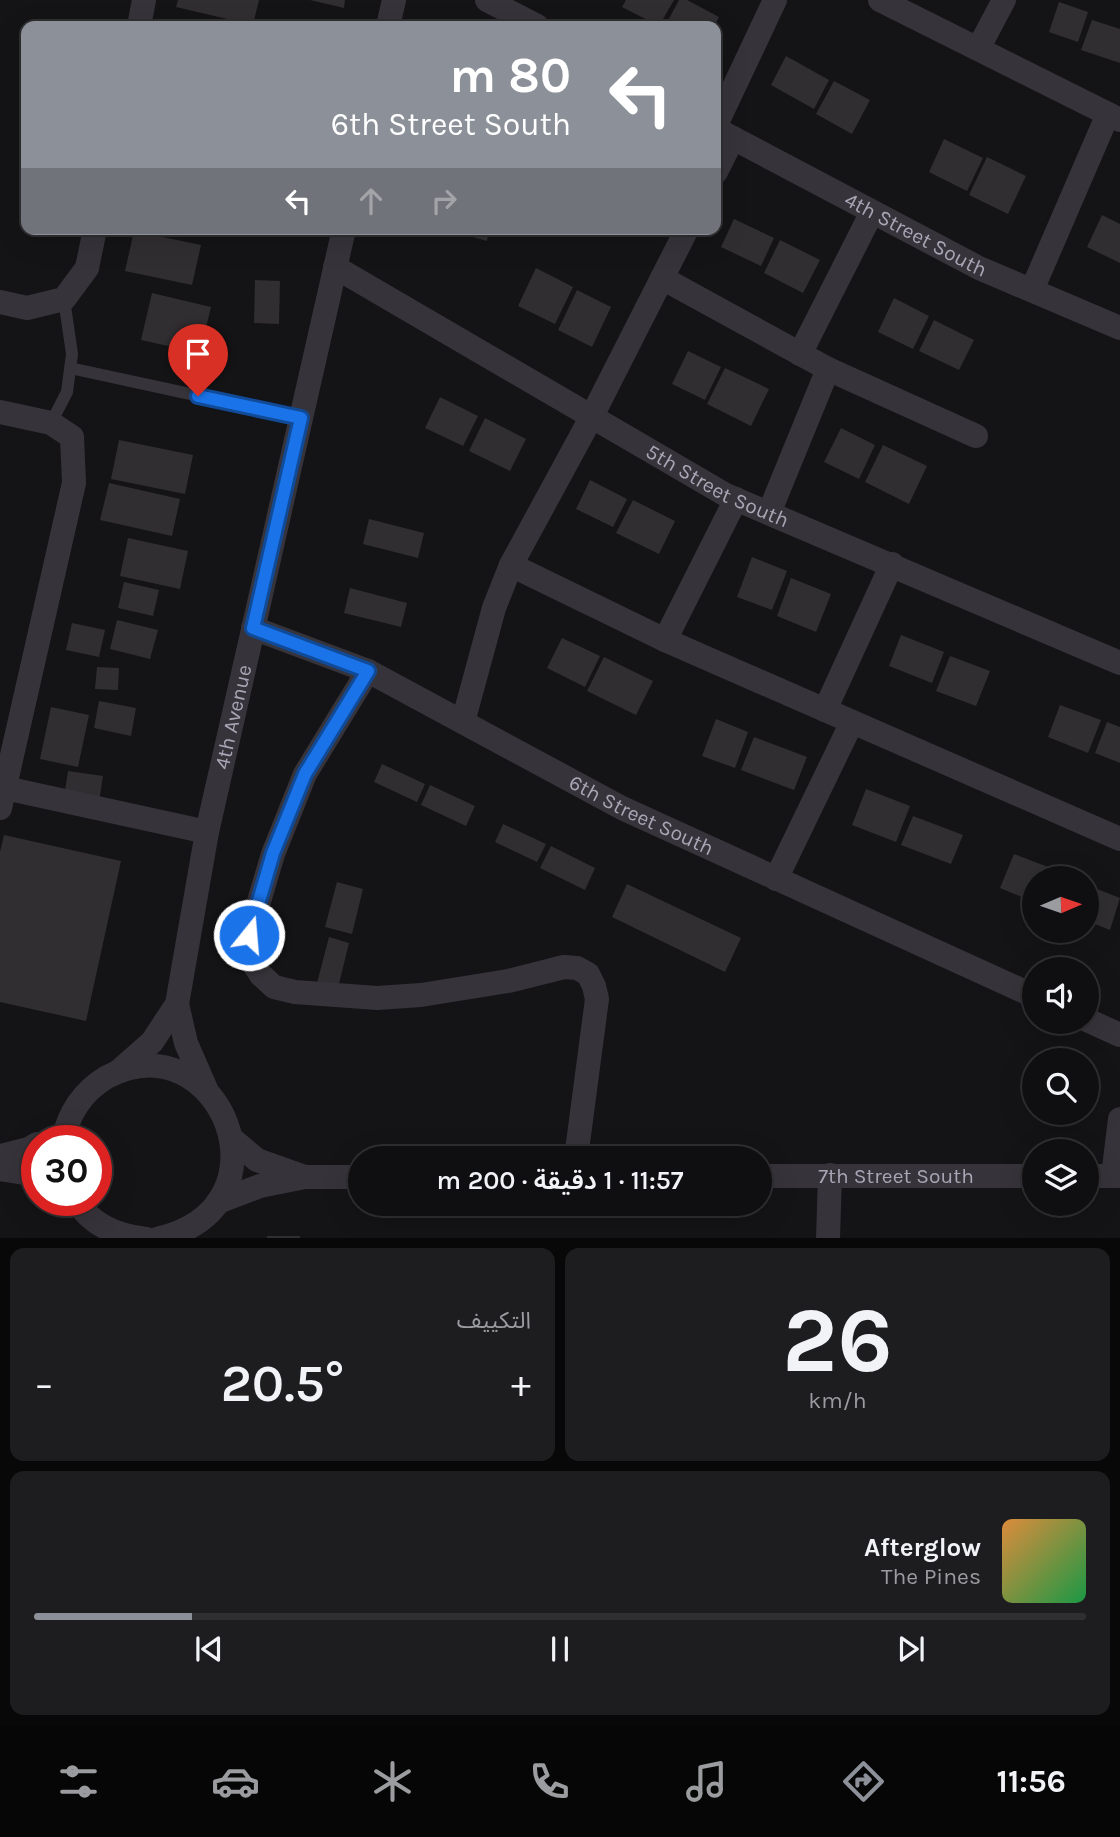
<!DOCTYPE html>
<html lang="ar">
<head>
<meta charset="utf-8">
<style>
  body { margin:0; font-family:Karla,"Noto Sans Arabic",sans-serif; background:#1d1c1e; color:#f1f3f6; direction:rtl; height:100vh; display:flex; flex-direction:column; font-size:26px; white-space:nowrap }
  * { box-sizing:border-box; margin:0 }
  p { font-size:23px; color:#9b9c9f }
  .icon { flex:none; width:38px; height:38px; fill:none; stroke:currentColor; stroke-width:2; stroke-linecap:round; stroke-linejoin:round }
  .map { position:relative; height:1238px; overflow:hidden; direction:ltr }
  .panel { display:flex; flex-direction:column; gap:10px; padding:10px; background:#080809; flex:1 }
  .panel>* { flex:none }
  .top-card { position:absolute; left:21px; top:21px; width:700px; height:214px; border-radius:14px; box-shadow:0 7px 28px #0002,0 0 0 2px #2f2e30; direction:rtl; background:#8c9099; color:#fff; overflow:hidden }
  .needle { width:46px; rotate:88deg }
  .controls { position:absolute; left:1022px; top:866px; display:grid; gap:14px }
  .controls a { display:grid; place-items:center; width:77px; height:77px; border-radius:50%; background:#0f0e10; box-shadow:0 7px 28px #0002,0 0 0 2px #2f2e30; font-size:35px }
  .speed { position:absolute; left:21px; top:1125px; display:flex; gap:14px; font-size:35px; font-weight:700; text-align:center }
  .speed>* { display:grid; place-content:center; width:91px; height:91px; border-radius:50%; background:#0f0e10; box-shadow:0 7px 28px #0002,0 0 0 2px #2f2e30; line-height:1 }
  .speed .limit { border:10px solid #d22; background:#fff; color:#111 }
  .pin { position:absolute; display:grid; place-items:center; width:60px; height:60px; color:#fff; margin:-72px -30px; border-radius:50% 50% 50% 0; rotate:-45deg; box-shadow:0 0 7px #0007 }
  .pin .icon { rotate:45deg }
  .me { position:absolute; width:77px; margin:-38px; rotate:17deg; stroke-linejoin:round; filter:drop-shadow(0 0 5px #0008) }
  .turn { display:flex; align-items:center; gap:24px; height:147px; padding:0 35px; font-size:32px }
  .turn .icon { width:91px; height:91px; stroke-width:2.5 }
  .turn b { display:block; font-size:49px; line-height:60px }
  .lanes { display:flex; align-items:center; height:66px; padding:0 35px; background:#0003; justify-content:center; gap:35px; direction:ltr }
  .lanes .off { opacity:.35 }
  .big { font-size:52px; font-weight:600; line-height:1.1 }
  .panel .tile { flex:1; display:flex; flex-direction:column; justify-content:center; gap:10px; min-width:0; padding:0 24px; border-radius:14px; background:#1d1c1e }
  .panel .dial { align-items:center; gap:0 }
  .dial b { font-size:91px; line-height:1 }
  .song { display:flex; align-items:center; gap:21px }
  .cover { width:84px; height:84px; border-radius:10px; background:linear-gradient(135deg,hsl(30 70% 55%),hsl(140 70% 35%)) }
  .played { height:7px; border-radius:4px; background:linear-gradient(90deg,#8c9099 15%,#2f2e30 15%) }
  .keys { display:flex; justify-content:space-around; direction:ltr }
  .heat { display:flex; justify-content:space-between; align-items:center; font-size:38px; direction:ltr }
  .panel .tiles { flex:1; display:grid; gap:10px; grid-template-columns:1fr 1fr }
  .tile:last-child { grid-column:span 2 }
  .trip { position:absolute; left:348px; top:1146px; width:424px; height:70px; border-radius:35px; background:#0f0e10; box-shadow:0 7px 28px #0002,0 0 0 2px #2f2e30; font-weight:600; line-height:70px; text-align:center; direction:rtl }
  .tab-bar { display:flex; height:112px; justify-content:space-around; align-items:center; background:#060606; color:#9b9c9f }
  .tab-bar .icon { width:49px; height:49px }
  .tab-bar .current { color:#8c9099 }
  .tab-bar b { font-size:32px; color:#f1f3f6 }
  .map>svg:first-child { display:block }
  .building { fill:#302e31 }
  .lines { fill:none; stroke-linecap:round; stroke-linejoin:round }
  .service { stroke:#36343a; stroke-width:12 }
  .minor { stroke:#36343a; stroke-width:24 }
  .route-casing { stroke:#114b97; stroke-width:18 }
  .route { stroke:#1a73e8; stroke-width:12 }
  .labels { text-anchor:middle; stroke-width:7; stroke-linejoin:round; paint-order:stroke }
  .street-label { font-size:21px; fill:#a8a5b5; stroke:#0f0e10 }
</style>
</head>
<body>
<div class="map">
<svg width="1120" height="1239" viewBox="0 0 1120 1239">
  <rect width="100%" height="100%" fill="#141315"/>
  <path class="building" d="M178 0H259L253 25 176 7Z
    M310 0H345L344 8Z
    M626 0H674L659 26 622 7Z
    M679 0H687L719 17 714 26H665Z
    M1059 2 1088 12 1078 42 1049 32Z
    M1092 20 1120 29V63L1081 50Z
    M786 56 829 80 814 109 771 85Z
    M834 81 870 100 852 134 816 114Z
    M944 139 983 158 967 191 929 172Z
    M987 157 1026 176 1008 214 969 195Z
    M1102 215 1120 224V263L1087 247Z
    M734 219 774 238 761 266 721 247Z
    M445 229H489L487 241Z
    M134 231 201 245 192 285 125 271Z
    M780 240 820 260 803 293 764 273Z
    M536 268 573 287 555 324 518 306Z
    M255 280 280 281 279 324 254 323Z
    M577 290 611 307 592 347 558 330Z
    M152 293 211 307 200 353 141 340Z
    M894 298 929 316 913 349 878 332Z
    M934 320 974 340 959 370 919 351Z
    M688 351 721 367 705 400 672 384Z
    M725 368 769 389 751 426 707 404Z
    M440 397 478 416 463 446 425 428Z
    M485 418 526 439 510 471 469 451Z
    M841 428 875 445 859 479 824 462Z
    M119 440 193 455 185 494 111 479Z
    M883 445 927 466 909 504 865 482Z
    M590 480 627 499 613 527 576 509Z
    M109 483 180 499 172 536 100 520Z
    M633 500 675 521 659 554 616 533Z
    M369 519 424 533 418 558 363 544Z
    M128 538 188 551 180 589 120 576Z
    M752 557 787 571 772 610 737 597Z
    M791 578 831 594 816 632 777 616Z
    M124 582 159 590 153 616 118 608Z
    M350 588 407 603 401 627 344 613Z
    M117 620 158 630 150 659 110 649Z
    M72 623 105 630 99 657 66 650Z
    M901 635 944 652 932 683 889 666Z
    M562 638 600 656 585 687 547 668Z
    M950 656 990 671 976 706 936 691Z
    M604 657 653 681 636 715 587 691Z
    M97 667 119 668 118 690 95 689Z
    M99 701 136 708 131 736 94 728Z
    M1060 705 1101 720 1088 753 1048 737Z
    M51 707 89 715 78 767 40 759Z
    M716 719 748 732 735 768 702 756Z
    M1107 722 1120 727V763L1095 753Z
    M754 737 807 757 794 790 741 770Z
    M382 764 425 784 417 802 374 782Z
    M68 771 103 776 99 802 64 797Z
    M430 785 475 806 466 826 421 805Z
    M866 789 910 806 896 842 852 825Z
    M913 816 963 835 951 864 901 845Z
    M503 824 546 844 537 862 495 842Z
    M4 835 121 861 86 1021 0 1002V852Z
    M551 846 595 868 585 890 540 868Z
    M1014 854 1061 872 1059 878H1034V902L1000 888Z
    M337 882 363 889 352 934 325 927Z
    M627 884 741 938 725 972 612 917Z
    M1087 885 1120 898 1110 930 1087 921Z
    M329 937 349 943 338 988 317 983Z
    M267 1236H300V1239H267Z"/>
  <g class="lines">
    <path class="service" d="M70 368 301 418
      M51 423 67 392 72 354 64 299"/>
    <g class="minor">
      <path d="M487 0 537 26"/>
      <path d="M880 0 1120 120"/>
      <path d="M139 26 144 0"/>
      <path d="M388 26 394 0"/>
      <path d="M978 49 1004 0"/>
      <path d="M716 125 775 0"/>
      <path id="s1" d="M716 129 979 268 1120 328"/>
      <path d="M716 172 733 138"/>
      <path id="s2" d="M335 267 726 495 1120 663"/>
      <path d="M662 278 828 369 769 513"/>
      <path d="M1032 290 1108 114"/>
      <path d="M0 302 27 308 64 299 87 268 95 229"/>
      <path d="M800 354 872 212"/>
      <path d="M828 369 976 436"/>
      <path d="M0 412 51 423 72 437 74 483 0 808"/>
      <path d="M511 565 665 640 1120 839"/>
      <path id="s3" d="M253 628 368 671 622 808 1034 996"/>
      <path d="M665 640 736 499"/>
      <path d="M368 671 305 774 273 854 249 935 252 961 261 975 274 987 295 992 377 998 421 995 508 981 564 967 577 968 588 974 594 986 597 999 576 1158"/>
      <path d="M825 710 892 564"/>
      <path d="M463 722 494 608 511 565 592 416 687 229"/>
      <path d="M5 788 207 832"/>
      <path d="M776 879 852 722"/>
      <path d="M177 1004 186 1043 206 1089"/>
      <path d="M1087 1020 1120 1035"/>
      <path id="s4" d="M119 1071 152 1042 177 1004 207 832 344 229"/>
      <path d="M232 1139 257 1160 305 1177"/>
      <path d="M63 1141C68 1114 83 1091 107 1077 218 1018 298 1207 157 1239"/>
      <path d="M0 1156 29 1149 37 1144"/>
      <path d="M0 1169 37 1175"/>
      <path id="s5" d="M760 1176H1034"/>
      <path d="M1087 1176H1120"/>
      <path d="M1113 1176 1120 1119"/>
      <path d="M76 1200C91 1225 118 1236 146 1239"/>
      <path d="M218 1202 260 1186 305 1177H360"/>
      <path d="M828 1239 830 1175"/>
    </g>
  </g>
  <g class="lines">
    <g class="route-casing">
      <path id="route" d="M198 396 301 418 253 628 368 671 305 774 273 853 249 935"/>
    </g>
    <use href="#route" class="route"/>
  </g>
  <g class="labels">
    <g class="street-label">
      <text dy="7" stroke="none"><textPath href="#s1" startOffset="226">4th Street South</textPath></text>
      <text dy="7" stroke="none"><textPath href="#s2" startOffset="441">5th Street South</textPath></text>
      <text dy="7" stroke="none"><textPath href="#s4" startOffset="382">4th Avenue</textPath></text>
      <text dy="7" stroke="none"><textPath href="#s3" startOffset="432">6th Street South</textPath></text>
      <text dy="7" stroke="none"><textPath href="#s5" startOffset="136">7th Street South</textPath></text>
    </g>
  </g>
</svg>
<div class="controls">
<a><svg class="needle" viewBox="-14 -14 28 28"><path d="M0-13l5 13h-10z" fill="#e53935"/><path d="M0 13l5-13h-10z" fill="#9b9c9f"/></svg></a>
<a><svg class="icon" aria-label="sound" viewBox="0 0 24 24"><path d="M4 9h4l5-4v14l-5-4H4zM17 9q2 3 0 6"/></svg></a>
<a><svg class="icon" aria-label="search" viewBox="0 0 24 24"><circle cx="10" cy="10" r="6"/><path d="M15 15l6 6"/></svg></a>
<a><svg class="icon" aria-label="layers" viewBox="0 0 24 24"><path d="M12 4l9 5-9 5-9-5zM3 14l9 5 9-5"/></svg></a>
</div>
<div class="speed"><div class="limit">30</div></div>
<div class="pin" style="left:198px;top:396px;background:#d93025"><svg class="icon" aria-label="arrive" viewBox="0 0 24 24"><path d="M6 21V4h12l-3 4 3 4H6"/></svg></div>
<svg class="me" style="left:249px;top:935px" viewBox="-20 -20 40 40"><circle r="17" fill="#1a73e8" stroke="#fff" stroke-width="3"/><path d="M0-11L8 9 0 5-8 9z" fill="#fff"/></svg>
<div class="trip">11:57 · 1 دقيقة · 200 m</div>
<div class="top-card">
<div class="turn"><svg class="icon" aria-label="left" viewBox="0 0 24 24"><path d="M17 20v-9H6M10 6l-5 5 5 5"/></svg><div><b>80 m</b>6th Street South</div></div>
<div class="lanes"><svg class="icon" aria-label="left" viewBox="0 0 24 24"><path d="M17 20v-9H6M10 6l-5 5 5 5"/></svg><svg class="icon off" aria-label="ahead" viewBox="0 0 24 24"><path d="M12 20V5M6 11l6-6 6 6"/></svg><svg class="icon off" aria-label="right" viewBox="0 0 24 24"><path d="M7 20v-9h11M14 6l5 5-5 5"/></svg></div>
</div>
</div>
<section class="panel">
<div class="tiles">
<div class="tile dial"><b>26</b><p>km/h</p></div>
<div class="tile"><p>التكييف</p>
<div class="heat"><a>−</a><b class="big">20.5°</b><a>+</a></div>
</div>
<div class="tile">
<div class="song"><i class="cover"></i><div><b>Afterglow</b><p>The Pines</p></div></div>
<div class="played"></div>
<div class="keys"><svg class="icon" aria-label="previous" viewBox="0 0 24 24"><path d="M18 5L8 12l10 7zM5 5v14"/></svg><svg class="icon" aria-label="pause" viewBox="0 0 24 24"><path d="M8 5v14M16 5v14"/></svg><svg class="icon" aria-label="next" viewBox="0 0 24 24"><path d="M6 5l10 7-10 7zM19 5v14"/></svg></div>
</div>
</div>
</section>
<nav class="tab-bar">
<b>11:56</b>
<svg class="icon current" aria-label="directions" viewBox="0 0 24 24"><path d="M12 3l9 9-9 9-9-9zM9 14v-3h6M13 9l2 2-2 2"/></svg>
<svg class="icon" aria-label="music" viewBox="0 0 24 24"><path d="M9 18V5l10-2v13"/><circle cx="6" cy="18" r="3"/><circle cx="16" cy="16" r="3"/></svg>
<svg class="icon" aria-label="phone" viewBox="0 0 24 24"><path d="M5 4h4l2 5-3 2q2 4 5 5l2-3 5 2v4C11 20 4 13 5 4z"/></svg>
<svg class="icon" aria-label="climate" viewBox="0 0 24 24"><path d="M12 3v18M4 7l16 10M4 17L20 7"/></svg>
<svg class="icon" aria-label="car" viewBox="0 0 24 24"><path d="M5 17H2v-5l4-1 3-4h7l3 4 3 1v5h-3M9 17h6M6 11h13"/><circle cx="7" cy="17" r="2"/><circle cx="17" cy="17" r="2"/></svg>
<svg class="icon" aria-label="filters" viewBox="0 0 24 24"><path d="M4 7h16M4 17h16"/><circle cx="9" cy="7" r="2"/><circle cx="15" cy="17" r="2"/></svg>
</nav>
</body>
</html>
